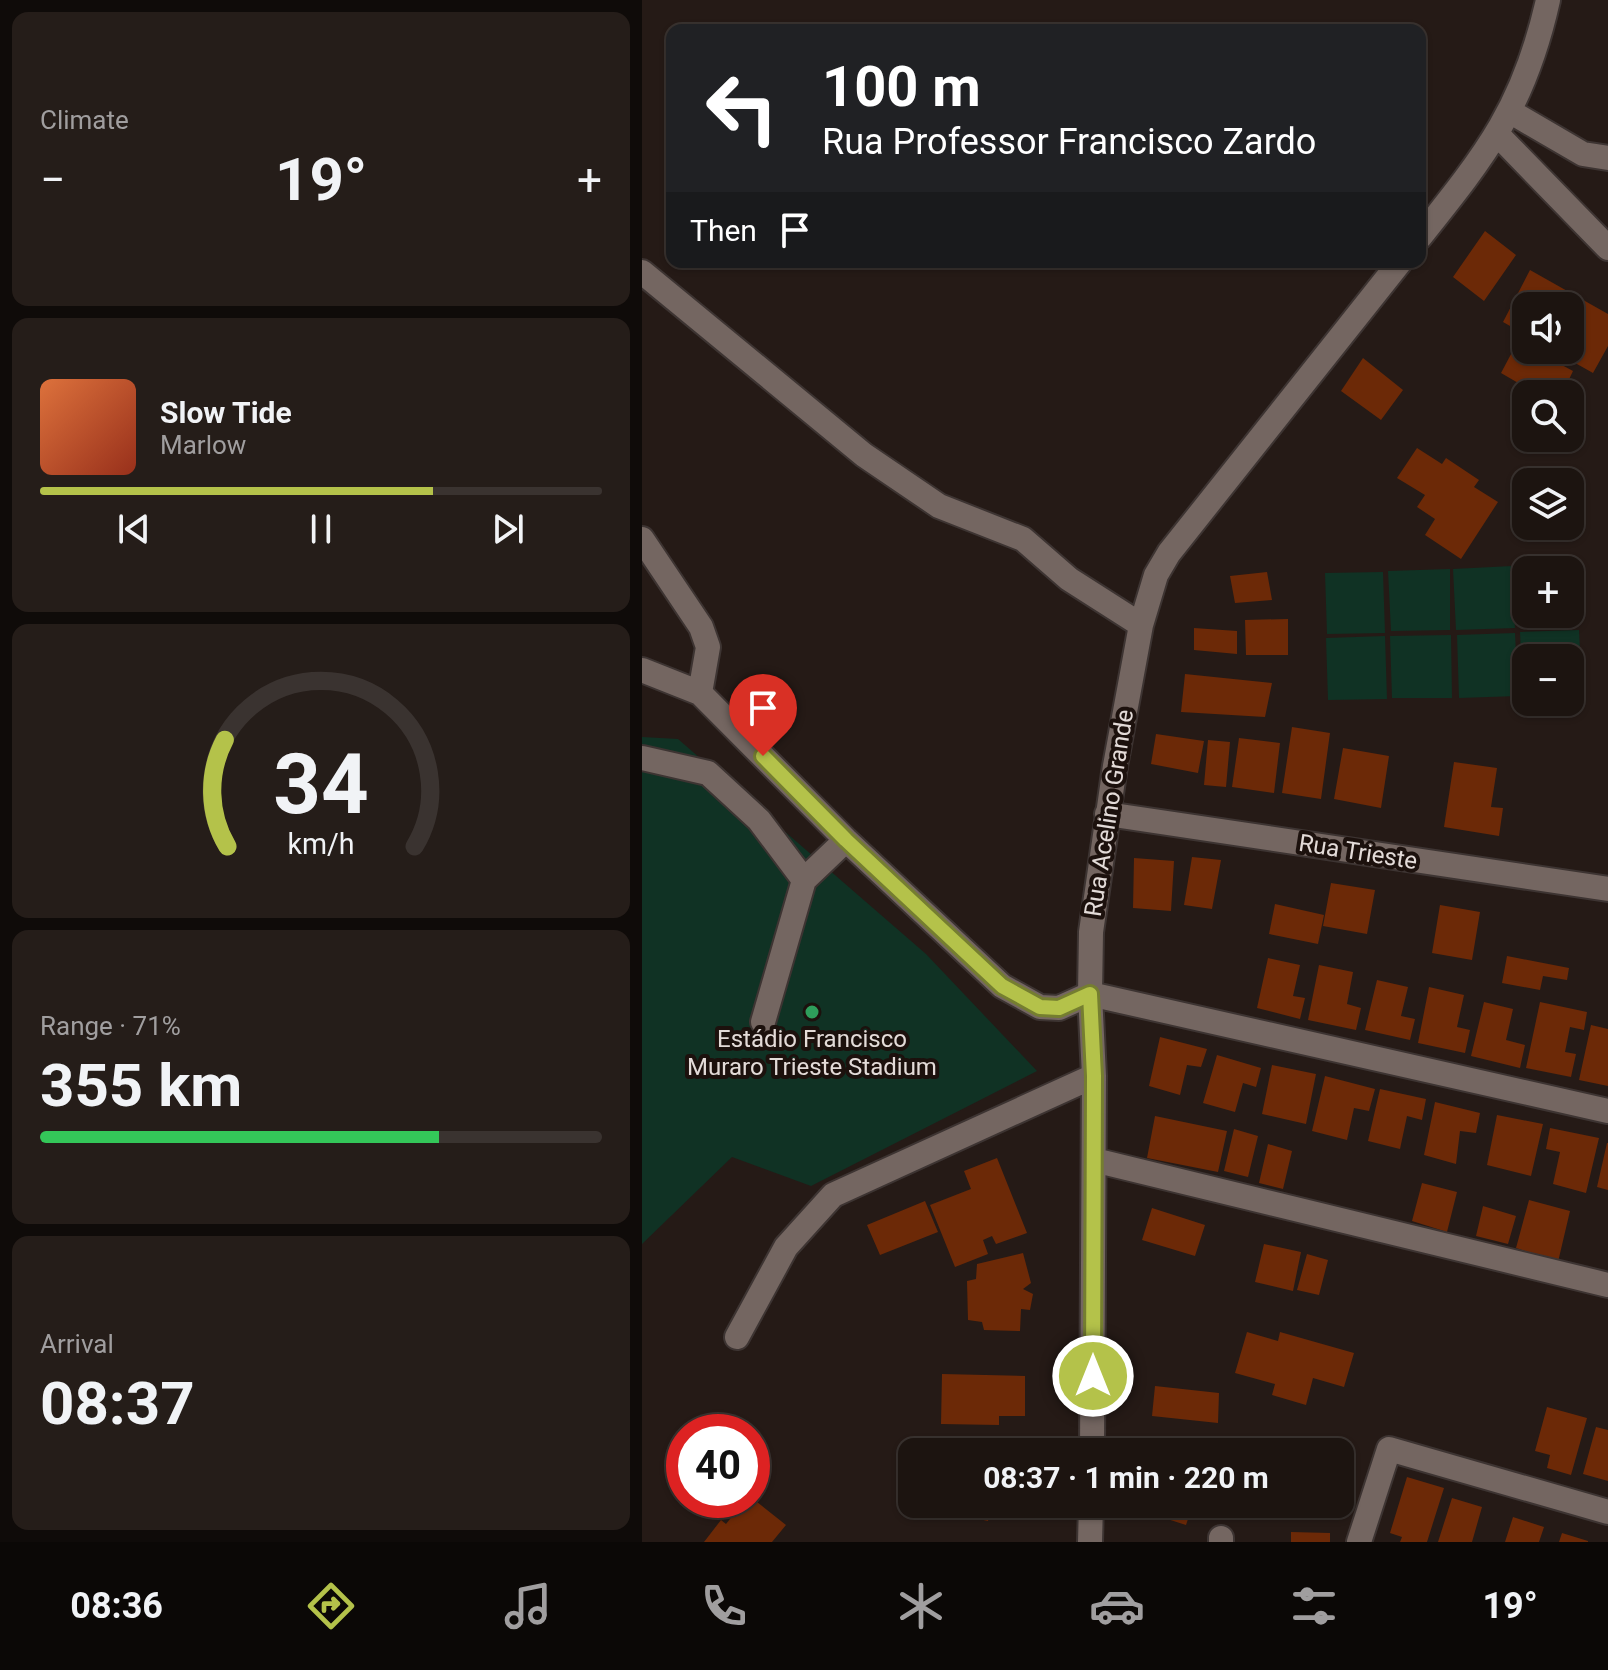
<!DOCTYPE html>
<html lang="en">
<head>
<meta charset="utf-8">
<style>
  body { margin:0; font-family:Roboto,sans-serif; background:#251d19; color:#f1f3f6; height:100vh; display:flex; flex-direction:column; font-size:30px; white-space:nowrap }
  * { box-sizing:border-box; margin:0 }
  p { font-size:26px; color:#a09e9f }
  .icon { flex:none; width:44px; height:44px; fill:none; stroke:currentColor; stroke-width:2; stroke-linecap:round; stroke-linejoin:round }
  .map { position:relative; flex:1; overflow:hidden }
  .sheet { display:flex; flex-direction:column; gap:12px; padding:12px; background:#0f0b09; width:642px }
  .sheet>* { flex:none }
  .banner { position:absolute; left:24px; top:24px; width:760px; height:244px; border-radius:16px; box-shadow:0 2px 6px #0004,0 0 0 2px #3a3330; background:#202124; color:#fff; overflow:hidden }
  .buttons { position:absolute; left:870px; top:292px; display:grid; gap:16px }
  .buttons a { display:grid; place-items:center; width:72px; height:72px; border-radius:16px; background:#1c1410; box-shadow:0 2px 6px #0004,0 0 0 2px #3a3330; font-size:40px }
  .speed { position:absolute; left:24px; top:1414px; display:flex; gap:16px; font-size:40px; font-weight:700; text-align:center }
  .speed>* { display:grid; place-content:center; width:104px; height:104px; border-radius:50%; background:#1c1410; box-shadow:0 2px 6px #0004,0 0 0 2px #3a3330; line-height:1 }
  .speed .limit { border:12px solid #d22; background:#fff; color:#111 }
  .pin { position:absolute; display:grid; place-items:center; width:68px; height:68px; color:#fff; margin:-82px -34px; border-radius:50% 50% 50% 0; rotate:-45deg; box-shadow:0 0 8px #0007 }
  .pin .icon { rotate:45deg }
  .me { position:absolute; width:88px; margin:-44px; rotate:0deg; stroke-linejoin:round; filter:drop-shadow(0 0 6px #0008) }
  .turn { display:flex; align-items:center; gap:28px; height:168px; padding:0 24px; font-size:36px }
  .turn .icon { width:104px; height:104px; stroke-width:2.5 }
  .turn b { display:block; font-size:56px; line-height:68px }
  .then { display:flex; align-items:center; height:76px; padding:0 24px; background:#0003; gap:16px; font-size:30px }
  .big { font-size:60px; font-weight:700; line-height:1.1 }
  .sheet .card { flex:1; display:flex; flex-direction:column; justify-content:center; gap:12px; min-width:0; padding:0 28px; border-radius:16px; background:#251d19 }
  .sheet .dial { align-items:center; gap:0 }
  .dial svg { height:208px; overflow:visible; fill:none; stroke:#3a3330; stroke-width:7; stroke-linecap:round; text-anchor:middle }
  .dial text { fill:#f1f3f6; stroke:none }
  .song { display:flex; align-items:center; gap:24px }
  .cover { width:96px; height:96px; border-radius:12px; background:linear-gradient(135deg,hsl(20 70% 55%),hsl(10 70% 35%)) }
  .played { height:8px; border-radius:4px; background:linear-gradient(90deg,#b4c24a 70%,#3a3330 70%) }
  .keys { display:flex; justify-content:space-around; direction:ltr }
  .heat { display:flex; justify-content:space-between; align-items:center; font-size:44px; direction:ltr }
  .charge { height:12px; border-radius:6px; background:linear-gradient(90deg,#34c759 71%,#3a3330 0) }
  .trip { position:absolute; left:256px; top:1438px; width:456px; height:80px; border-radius:16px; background:#1c1410; box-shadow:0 2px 6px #0004,0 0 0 2px #3a3330; font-weight:700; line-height:80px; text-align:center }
  .tabs { display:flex; height:128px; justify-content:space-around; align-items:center; background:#0b0806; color:#a09e9f }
  .tabs .icon { width:56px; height:56px }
  .tabs .current { color:#b4c24a }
  .tabs b { font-size:36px; color:#f1f3f6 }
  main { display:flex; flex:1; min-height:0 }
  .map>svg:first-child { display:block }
  .green { fill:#103224; fill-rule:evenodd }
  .building { fill:#6c2907 }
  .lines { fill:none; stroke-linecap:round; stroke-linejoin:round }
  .minor-casing { stroke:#3d3432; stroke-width:28 }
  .minor { stroke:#746661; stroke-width:24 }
  .route-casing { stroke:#757e30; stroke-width:20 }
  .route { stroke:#b4c24a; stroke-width:14 }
  .leisure-dot { fill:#2e9e5b; stroke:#1c110d; stroke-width:3 }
  .labels { text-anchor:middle; stroke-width:8; stroke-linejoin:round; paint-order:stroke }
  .street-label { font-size:24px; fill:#e3dbd8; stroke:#1c110d }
  .poi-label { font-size:24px; fill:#e3dbd8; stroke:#1c110d }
</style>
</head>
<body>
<main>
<section class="sheet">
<div class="card"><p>Climate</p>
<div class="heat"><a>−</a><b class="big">19°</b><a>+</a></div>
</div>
<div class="card">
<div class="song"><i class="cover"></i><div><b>Slow Tide</b><p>Marlow</p></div></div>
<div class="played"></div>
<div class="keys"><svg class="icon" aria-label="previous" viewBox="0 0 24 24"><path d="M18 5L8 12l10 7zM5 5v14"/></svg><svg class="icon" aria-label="pause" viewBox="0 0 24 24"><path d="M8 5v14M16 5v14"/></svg><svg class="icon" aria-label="next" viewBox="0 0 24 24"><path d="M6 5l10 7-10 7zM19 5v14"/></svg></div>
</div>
<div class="card dial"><svg viewBox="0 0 100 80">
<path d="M14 69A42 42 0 1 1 86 69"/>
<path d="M14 69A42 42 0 0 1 13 28" stroke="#b4c24a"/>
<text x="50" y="56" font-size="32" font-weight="700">34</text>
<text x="50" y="72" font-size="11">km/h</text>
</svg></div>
<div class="card"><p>Range · 71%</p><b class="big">355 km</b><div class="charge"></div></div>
<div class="card"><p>Arrival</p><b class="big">08:37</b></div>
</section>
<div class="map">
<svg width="966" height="1542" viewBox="0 0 966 1542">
  <rect width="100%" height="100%" fill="#251a16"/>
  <path class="green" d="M935 565 936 625 879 626 878 566ZM928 570V614H884V570Z
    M870 566 873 628 814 630 811 569Z
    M808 569V630L749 631 746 571Z
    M741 572 743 633 685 634 683 573Z
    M937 630 940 694H928V658H884V695H881L878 632Z
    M873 633 876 696 817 698 815 635Z
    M809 635 810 698H750L748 636Z
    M743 636 745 699 686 700 684 638Z
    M0 737 36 739 284 954 395 1071 169 1186 90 1157 0 1244Z"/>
  <path class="building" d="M843 231 874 255 842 301 811 277Z
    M888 270 966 314V346L951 373 910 350H928V306H884V335L861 322Z
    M876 341 884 345V350H892L931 371 920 394H895L859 373Z
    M721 358 761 390 739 420 699 391Z
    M775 448 800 464 804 458 837 480 832 487 856 502 819 559 783 535 793 519 775 507 783 495 755 478Z
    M625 572 630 600 593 603 588 576Z
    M646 619V655H604L603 620Z
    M552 628 595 631V654L552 650Z
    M543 674 630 683 623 717 539 712Z
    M650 727 688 733 679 799 640 793Z
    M514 734 562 741 556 773 509 764Z
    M597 738 638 743 632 793 590 787Z
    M566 740 588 742 584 787 562 785Z
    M701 748 747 756 739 808 692 799Z
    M812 762 855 768 849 807 861 808 857 836 802 827Z
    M550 857 579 860 570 909 542 905Z
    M492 858 532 861 529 911 491 908Z
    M689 883 733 890 725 934 681 926Z
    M633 904 682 915 676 944 627 934Z
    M798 905 838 912 830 960 790 953Z
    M865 956 927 968 925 980 901 976 898 990 860 983Z
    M626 958 658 965 651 996 663 998 658 1019 615 1008Z
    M677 965 711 972 705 1004 719 1008 714 1030 666 1020Z
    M735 980 766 987 759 1016 773 1019 768 1040 723 1030Z
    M787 987 822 995 815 1027 828 1030 823 1053 776 1043Z
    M842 1002 871 1009 864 1040 883 1045 878 1068 829 1056Z
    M898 1002 945 1012 942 1030 928 1027 923 1052 934 1054 929 1077 884 1068Z
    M949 1025 966 1029V1086L937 1080Z
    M518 1037 565 1049 559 1067 545 1065 538 1095 507 1086Z
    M575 1055 619 1068 614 1087 601 1083 593 1112 561 1103Z
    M630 1065 674 1074 664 1124 620 1114Z
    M683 1076 733 1089 727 1111 712 1108 705 1140 670 1131Z
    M738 1089 784 1099 780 1120 765 1116 758 1149 726 1141Z
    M793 1102 838 1113 834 1133 818 1131 814 1164 782 1155Z
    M855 1115 901 1124 889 1176 845 1165Z
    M513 1116 585 1131 576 1172 505 1158Z
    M908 1128 957 1138 944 1193 911 1184 918 1152 904 1149Z
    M592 1129 616 1136 606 1177 582 1171Z
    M965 1143H966V1190L955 1187Z
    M626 1144 650 1151 641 1189 617 1183Z
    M355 1158 385 1233 354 1244 350 1236 341 1240 346 1254 313 1267 288 1205 329 1189 322 1171Z
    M780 1183 815 1192 805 1232 770 1221Z
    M887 1200 928 1211 916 1262 874 1248Z
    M283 1201 296 1232 238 1255 225 1225Z
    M841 1206 874 1216 866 1244 834 1236Z
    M510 1208 563 1225 553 1256 500 1240Z
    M622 1244 659 1252 651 1291 613 1282Z
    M381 1253 389 1283 381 1289 391 1294 388 1310 379 1309 378 1331 342 1330 340 1322 326 1320 325 1281 334 1279 335 1264Z
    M665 1254 686 1260 677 1295 655 1290Z
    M605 1332 636 1341 638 1332 712 1353 702 1387 671 1378 664 1405 630 1395 633 1384 593 1373Z
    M300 1374 383 1376V1416H357V1425L299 1424Z
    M513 1386 577 1393 576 1423 510 1416Z
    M905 1407 945 1418 929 1475 905 1468 908 1455 893 1451Z
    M954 1427 966 1430V1481L941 1474Z
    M315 1442 354 1451 353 1452H313Z
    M765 1477 802 1488 785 1542H758L760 1537 748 1533Z
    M110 1498 144 1525 130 1542H62L79 1520 84 1524 103 1500Z
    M810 1498 840 1507 830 1542H796Z
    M301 1504H350L346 1521 300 1511Z
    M499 1504H551L544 1525 497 1510Z
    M871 1517 902 1527 897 1542H863Z
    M649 1532 688 1533V1542H649Z
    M920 1533 946 1541V1542H917Z"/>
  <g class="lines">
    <g class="minor-casing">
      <path id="minor" d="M869 112 941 154 966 158
        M856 135 966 248
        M778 237C845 153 882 107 906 0
        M0 272 222 455 297 506 381 539 427 579 499 625
        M0 539 59 627 66 647 58 693
        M0 670 58 693 204 840 360 986 398 1007 417 1008 448 994 966 1111
        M0 758 66 773 117 820 162 880
        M465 814 966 889
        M121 1022 162 880 204 840
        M452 1160 966 1285
        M95 1337 144 1247 191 1195 452 1076
        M450 1452 452 1076 448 994 449 932 473 766 499 625 514 575 527 553 758 262
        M448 1542 449 1504
        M579 1542V1538
        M717 1542 747 1449 966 1512"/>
    </g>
    <use href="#minor" class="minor"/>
  </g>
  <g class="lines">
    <g class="route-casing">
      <path id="route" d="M121 756 204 840 360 986 398 1007 417 1008 448 994 452 1076 451 1376"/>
    </g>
    <use href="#route" class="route"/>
  </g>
  <circle class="leisure-dot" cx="170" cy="1012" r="8"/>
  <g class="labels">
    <g class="street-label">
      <text transform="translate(467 813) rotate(-81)" y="8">Rua Acelino Grande</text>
      <text transform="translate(716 852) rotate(9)" y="8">Rua Trieste</text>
    </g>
    <g class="poi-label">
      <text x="170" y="1047">Estádio Francisco<tspan x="170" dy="28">Muraro Trieste Stadium</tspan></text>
    </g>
  </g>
</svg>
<div class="buttons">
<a><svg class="icon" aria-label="sound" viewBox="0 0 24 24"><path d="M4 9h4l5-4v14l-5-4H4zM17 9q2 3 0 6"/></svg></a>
<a><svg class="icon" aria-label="search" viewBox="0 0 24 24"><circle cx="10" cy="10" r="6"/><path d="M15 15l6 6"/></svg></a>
<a><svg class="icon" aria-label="layers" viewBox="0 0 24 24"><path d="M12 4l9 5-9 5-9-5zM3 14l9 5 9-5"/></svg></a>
<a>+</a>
<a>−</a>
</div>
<div class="speed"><div class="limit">40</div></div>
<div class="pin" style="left:121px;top:756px;background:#d93025"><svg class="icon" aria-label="arrive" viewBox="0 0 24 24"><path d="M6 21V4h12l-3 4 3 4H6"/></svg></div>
<svg class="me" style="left:451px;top:1376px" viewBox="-20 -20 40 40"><circle r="17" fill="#b4c24a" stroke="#fff" stroke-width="3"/><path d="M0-11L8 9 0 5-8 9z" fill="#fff"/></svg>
<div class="trip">08:37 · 1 min · 220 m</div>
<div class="banner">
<div class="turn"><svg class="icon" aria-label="left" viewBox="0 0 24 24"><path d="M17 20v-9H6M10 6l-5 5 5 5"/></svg><div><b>100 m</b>Rua Professor Francisco Zardo</div></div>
<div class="then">Then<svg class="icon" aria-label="arrive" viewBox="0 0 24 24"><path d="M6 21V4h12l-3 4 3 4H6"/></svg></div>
</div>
</div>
</main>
<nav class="tabs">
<b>08:36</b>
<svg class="icon current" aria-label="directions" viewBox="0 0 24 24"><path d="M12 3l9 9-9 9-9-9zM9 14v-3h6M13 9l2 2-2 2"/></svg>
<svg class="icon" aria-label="music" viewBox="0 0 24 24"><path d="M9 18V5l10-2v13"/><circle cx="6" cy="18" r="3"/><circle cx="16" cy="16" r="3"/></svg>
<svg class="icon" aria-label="phone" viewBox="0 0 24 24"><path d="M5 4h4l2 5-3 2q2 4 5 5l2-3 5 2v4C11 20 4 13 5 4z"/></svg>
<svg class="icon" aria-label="climate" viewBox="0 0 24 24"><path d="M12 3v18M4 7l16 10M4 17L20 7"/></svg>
<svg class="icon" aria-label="car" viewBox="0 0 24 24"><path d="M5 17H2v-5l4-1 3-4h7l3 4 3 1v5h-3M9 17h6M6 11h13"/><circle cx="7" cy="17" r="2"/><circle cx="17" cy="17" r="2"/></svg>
<svg class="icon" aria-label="filters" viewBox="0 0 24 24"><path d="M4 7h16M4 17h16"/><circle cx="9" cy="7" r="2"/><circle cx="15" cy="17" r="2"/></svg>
<b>19°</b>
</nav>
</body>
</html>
